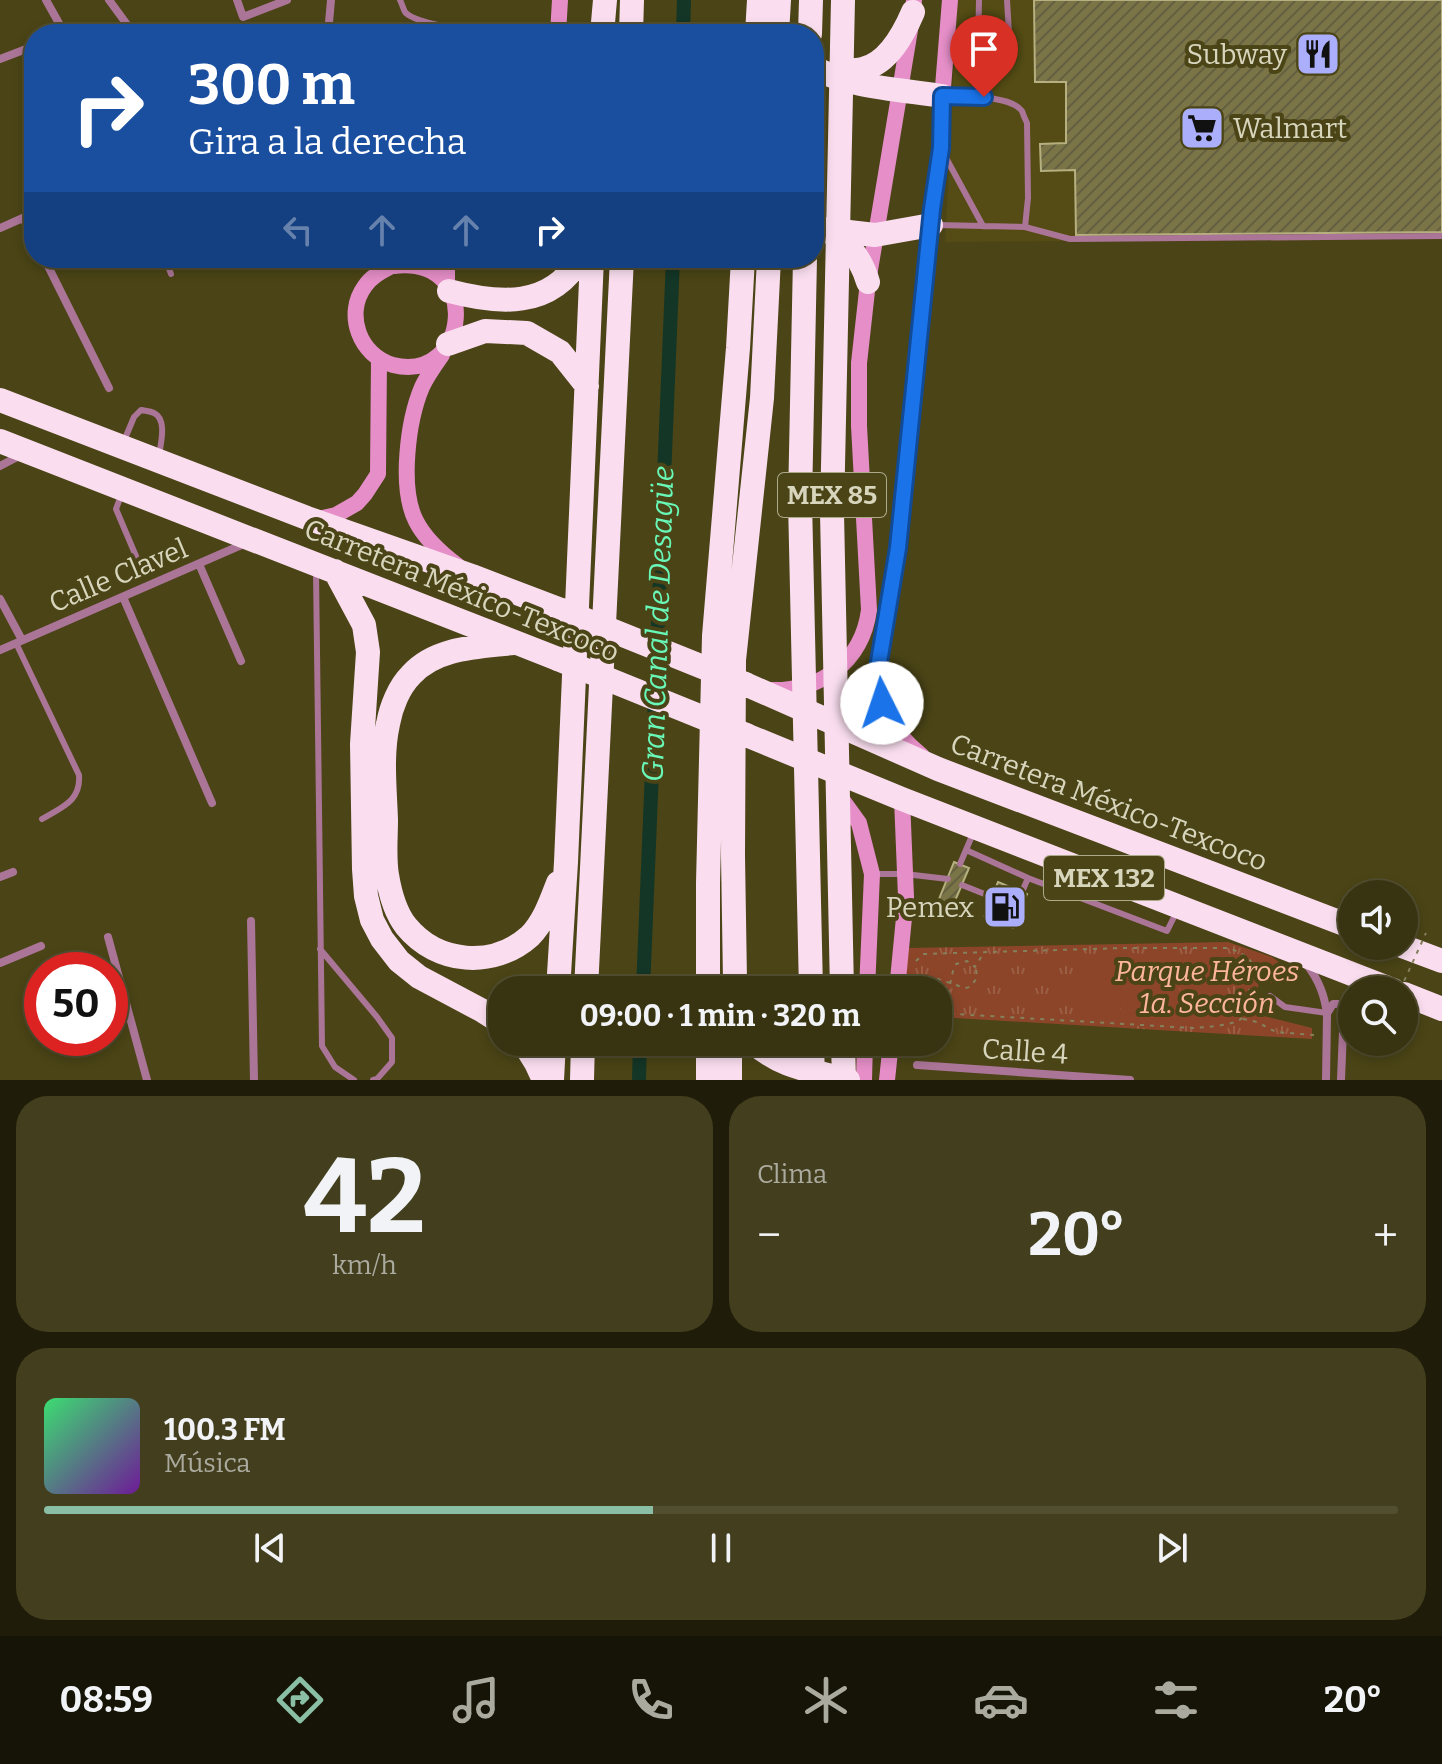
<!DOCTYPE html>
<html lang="es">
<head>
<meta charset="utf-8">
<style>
  body { margin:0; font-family:Bitter,serif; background:#433f1e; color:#f1f3f6; height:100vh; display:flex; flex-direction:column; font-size:30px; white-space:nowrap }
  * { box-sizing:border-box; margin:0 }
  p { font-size:26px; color:#abaa9f }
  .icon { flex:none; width:44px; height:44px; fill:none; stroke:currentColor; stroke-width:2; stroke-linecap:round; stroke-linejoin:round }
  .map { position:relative; height:1080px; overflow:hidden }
  .drawer { display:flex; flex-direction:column; gap:16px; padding:16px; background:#1f1c09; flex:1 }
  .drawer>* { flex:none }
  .hud { position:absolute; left:24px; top:24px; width:800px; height:244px; border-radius:32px; box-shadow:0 4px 12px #0003,0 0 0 2px #524e30; background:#1a4fa0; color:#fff; overflow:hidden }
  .fabs { position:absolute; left:1338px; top:880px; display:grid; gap:16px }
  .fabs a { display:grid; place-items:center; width:80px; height:80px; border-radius:50%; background:#383310; box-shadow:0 4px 12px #0003,0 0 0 2px #524e30; font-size:40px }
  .speed { position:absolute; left:24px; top:952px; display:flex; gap:16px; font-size:40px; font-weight:700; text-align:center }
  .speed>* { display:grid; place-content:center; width:104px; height:104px; border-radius:50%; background:#383310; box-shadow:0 4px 12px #0003,0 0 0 2px #524e30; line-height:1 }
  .speed .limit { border:12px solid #d22; background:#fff; color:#111 }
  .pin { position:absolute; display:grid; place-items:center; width:68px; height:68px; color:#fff; margin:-82px -34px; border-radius:50% 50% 50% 0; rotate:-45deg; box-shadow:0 0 8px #0007 }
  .pin .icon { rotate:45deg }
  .me { position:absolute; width:88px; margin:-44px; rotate:356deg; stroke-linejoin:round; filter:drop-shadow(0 0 6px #0008) }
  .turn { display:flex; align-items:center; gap:28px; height:168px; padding:0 32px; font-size:36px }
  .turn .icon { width:104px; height:104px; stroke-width:2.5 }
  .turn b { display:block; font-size:56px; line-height:68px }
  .lanes { display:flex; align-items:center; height:76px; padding:0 32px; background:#0003; justify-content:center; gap:40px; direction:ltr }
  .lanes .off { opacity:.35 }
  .big { font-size:60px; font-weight:700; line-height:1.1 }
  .drawer .tile { flex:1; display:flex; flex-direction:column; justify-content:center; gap:12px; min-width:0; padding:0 28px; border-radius:32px; background:#433f1e }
  .drawer .dial { align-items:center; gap:0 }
  .dial b { font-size:104px; line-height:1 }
  .song { display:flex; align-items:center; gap:24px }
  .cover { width:96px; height:96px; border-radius:12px; background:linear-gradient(135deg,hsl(140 70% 55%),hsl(280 70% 35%)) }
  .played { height:8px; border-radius:4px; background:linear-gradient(90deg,#8abfa5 45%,#524e30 45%) }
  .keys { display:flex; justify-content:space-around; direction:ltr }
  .heat { display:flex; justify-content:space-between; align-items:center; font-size:44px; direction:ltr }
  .drawer .tiles { flex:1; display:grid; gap:16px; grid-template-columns:1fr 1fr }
  .tile:last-child { grid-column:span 2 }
  .trip { position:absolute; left:488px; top:976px; width:464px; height:80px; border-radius:32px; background:#383310; box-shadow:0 4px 12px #0003,0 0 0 2px #524e30; font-weight:700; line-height:80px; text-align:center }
  .menu { display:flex; height:128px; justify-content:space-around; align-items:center; background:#161406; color:#abaa9f }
  .menu .icon { width:56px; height:56px }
  .menu .active { color:#8abfa5 }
  .menu b { font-size:36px; color:#f1f3f6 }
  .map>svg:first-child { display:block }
  .built { fill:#544c14 }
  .park { fill:url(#park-tufts) }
  .pitch { fill:#8c4529 }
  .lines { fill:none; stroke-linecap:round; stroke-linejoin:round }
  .canal { stroke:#143626; stroke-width:14 }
  .building { fill:url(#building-hatch); stroke:#b6b080; stroke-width:2 }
  .path { stroke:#85815c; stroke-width:2; stroke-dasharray:4 6; stroke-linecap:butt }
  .lane { stroke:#ab7597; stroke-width:6 }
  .street { stroke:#ab7597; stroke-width:8 }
  .secondary { stroke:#e58ec7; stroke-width:16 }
  .highway { stroke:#fadeef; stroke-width:24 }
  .path-bridge { stroke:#85815c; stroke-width:2; stroke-dasharray:4 6; stroke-linecap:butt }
  .highway-bridge { stroke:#fadeef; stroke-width:24 }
  .route-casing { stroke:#114b97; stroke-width:20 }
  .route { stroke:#1a73e8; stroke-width:14 }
  .labels { text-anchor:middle; stroke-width:8; stroke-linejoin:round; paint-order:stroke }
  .shield { fill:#4a4416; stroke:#adaa8b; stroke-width:2 }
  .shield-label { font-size:26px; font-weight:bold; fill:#d8d5bd }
  .poi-label { font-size:28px; fill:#d8d5bd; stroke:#4a4416; text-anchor:end }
  .street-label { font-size:28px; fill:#d8d5bd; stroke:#4a4416 }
  .park-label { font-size:28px; font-style:italic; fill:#feb69b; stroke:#4a4416 }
  .water-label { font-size:30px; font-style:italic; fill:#69f8b7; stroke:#4a4416 }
</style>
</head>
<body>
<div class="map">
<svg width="1442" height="1080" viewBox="0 0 1442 1080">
  <defs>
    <pattern id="park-tufts" width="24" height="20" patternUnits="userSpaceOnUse" patternTransform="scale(2)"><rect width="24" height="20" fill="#8c4529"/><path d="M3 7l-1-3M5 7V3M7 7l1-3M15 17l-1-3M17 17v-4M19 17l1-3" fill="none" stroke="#9b5f46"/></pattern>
    <pattern id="building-hatch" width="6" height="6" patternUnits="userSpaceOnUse" patternTransform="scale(2)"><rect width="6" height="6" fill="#7a7446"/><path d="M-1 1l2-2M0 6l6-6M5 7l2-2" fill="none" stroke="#635f41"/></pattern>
  </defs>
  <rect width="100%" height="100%" fill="#4a4416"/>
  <path class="built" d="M957 0H1442V238L945 242Z"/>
  <path class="park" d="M1228 942 1272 957 1284 966 1275 984 1259 977 1256 1014 1312 1028V1039L938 1017V990H903L908 948Z"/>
  <path class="pitch" d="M1079 953 1123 956 1120 1018 1075 1015Z
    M1131 953 1177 956 1173 1016 1127 1013Z
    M1183 955 1227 959 1222 1018 1178 1015Z"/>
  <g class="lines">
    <path class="canal" d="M683 34 684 0
      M643 990 673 258
      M639 1080 640 1042"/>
  </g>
  <path class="building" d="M1034 0H1442V232L1076 235 1075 170 1041 171 1040 144 1066 143V82H1035Z
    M954 862 969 868 949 915 935 909Z
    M998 882 1027 894 1013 928 984 916Z"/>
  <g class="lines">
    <path class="path" d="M916 961 923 954 1125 948H1230L1248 957 1251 962C1250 974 1250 1011 1242 1018 1234 1026 1204 1027 1193 1028L938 1013
      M923 990 926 983 935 978 965 988 970 987 977 978 976 968
      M940 1012C941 1007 944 1003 946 999 951 988 950 975 956 964L967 961 975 967 983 954
      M1243 1019 1257 1022 1276 1032 1314 1035"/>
    <path class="lane" d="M400 0C402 4 403 8 405 12 416 25 479 32 497 34
      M979 0 978 55 984 64 996 67 1005 63 1010 50 1007 0
      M945 156 983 226
      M937 225 1025 227 1028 198 1027 123C1026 121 1023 114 1022 111 1010 95 965 97 946 96
      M1025 227 1070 239 1442 236
      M165 258 171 274
      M124 441 134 417 141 410C145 411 150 411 154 413 168 420 160 445 159 457
      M122 493 116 509 144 575
      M316 571 322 1046 335 1067 354 1080
      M16 643 79 775C81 801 62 807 42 819
      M966 850 1028 878 1167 931 1177 911
      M960 864 974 831
      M875 874H905L948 879
      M962 885 992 897
      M1022 892 1028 878
      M320 949 377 1017 392 1038V1062L377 1079 373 1080
      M1270 996 1285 1007 1327 1013"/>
    <path class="street" d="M46 0 65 34
      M109 0 134 34
      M237 0 243 17 287 0
      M328 34 331 0
      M0 59 34 46
      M23 218 34 239
      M0 228 34 213
      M44 258 109 388
      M0 466 21 455
      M199 564 241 661
      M123 597 212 803
      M0 599 22 640
      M0 650 246 543
      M0 877 13 872
      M251 921 254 1080
      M108 937 147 1080
      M0 963 41 946
      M1307 965C1319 980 1325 996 1327 1015L1326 1080
      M1328 1012 1333 1004H1341L1349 1010V1017
      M917 1065 1130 1080
      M1341 1080 1343 1031 1352 1014"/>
    <path class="secondary" d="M558 34 560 0
      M447 258V286
      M394 266C484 255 469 384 393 365 360 356 344 314 365 286 374 272 392 268 404 258
      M442 355C435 365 427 376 422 387 408 420 399 488 416 521 425 539 442 554 458 566
      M314 520 336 515 357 503 365 494 378 474 379 359
      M768 690C821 692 862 662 869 610L859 426V363L868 282 913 12 914 0
      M922 756C889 729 877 703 879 662L898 548 932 209 941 148V112L950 0
      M838 794 859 823 872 874 867 990
      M897 990 906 897 902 799
      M864 1080 865 1042
      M887 1080 891 1042"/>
    <path class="highway" d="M602 34 605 0
      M631 34 632 0
      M757 34 759 0
      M777 34 779 0
      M810 34 811 0
      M814 67C844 87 906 90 942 96
      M837 71C845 70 855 71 863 69 889 63 904 33 913 12
      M814 228 875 235 931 225
      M826 230C848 241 861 258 868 282
      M449 291C498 304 551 309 580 258
      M448 344 485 331 527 333 560 352 587 386
      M0 400 307 518 472 576 561 610
      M0 441 558 659
      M335 571 364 625 368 652 362 744 364 869 366 896 372 920 382 939 399 961 419 977 483 1011 502 1023
      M513 643C479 647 436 647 411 675 399 687 391 707 388 724 381 755 385 789 386 820 386 838 384 858 387 875 390 893 395 912 406 926 437 964 493 969 530 936 544 922 551 901 558 883
      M745 684 938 769 1352 927
      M746 735 902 799 1393 990
      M1402 946 1442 961
      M558 990 566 862 592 258
      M586 990 622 258
      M708 990V883L714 636 738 348 743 258
      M733 990 735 981 733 856 734 660 762 398 769 258
      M1404 994 1442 1009
      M523 1042 536 1063 544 1080
      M753 1042C782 1069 812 1070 848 1080
      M552 1080 554 1042
      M582 1080 583 1042
      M708 1080V1042
      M730 1080V1042"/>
    <path class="path-bridge" d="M1400 990 1426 933"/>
    <path class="highway-bridge" d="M805 258 800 501 811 990
      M561 610 745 684
      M558 659 746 735
      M842 990 832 513 843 0
      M812 1042 813 1080
      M843 1042 844 1080"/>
  </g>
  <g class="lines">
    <g class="route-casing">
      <path id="route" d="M882 703 878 680 879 662 898 548 932 209 941 148 942 96 984 97"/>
    </g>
    <use href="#route" class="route"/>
  </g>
  <defs>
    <g id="restaurant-square" transform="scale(2.3)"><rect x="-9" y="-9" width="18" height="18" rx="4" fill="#abaffb" stroke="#4a4416"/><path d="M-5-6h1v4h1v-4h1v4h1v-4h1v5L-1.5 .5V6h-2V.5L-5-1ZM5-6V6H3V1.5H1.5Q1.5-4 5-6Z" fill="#111"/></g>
    <g id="supermarket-square" transform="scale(2.3)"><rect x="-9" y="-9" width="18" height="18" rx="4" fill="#abaffb" stroke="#4a4416"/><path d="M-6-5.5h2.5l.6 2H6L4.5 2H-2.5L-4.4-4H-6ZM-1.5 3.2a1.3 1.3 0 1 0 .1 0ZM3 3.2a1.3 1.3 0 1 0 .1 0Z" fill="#111"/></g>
    <g id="fuel-square" transform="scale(2.3)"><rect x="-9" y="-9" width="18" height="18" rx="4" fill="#abaffb" stroke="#4a4416"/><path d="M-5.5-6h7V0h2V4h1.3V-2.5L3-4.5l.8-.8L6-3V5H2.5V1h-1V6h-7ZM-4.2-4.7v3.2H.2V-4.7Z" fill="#111"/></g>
  </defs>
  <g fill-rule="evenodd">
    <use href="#restaurant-square" x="1318" y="54"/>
    <use href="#supermarket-square" x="1202" y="128"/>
    <use href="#fuel-square" x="1005" y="907"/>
  </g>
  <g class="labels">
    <g class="shield">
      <rect x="778" y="473" width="108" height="44" rx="6"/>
      <rect x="1044" y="856" width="120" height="44" rx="6"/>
    </g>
    <g class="shield-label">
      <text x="832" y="504">MEX 85</text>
      <text x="1104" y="887">MEX 132</text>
    </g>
    <g class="poi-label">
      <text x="1287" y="64">Subway</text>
      <text x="1233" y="138" text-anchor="start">Walmart</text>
      <text x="974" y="917">Pemex</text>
    </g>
    <g class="street-label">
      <text transform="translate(118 575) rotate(-23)" y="10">Calle Clavel</text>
      <text transform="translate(462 590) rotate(22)" y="10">Carretera México-Texcoco</text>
      <text transform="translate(1109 802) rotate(21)" y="10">Carretera México-Texcoco</text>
      <text transform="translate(1025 1051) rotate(4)" y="10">Calle 4</text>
    </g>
    <g class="park-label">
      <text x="1207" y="981">Parque Héroes<tspan x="1207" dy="32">1a. Sección</tspan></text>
    </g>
    <g class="water-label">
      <text transform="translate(658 624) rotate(-88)" y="10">Gran Canal de Desagüe</text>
    </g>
  </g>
</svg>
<div class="fabs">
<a><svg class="icon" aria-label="sound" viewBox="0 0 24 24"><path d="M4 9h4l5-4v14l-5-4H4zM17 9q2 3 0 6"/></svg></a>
<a><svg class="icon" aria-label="search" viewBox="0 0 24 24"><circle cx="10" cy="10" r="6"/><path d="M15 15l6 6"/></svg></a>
</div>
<div class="speed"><div class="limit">50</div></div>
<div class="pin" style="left:984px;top:97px;background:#d93025"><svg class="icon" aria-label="arrive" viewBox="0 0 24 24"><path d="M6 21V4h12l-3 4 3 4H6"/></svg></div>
<svg class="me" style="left:882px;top:703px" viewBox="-20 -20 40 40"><circle r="19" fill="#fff"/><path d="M0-13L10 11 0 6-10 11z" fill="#1a73e8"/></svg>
<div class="trip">09:00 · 1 min · 320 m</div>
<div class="hud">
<div class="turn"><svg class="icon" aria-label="right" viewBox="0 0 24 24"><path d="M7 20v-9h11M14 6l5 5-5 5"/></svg><div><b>300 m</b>Gira a la derecha</div></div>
<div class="lanes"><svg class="icon off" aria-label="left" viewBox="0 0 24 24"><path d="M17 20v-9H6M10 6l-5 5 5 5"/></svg><svg class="icon off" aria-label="ahead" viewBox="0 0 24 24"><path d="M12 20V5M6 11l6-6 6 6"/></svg><svg class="icon off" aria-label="ahead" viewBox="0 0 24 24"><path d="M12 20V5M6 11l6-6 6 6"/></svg><svg class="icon" aria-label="right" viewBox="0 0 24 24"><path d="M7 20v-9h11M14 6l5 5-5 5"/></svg></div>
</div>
</div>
<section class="drawer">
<div class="tiles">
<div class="tile dial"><b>42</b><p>km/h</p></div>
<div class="tile"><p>Clima</p>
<div class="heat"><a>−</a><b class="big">20°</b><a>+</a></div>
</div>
<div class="tile">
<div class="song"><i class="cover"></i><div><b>100.3 FM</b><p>Música</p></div></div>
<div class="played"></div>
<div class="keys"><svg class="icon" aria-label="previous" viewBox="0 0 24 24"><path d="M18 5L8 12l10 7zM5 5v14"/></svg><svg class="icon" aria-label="pause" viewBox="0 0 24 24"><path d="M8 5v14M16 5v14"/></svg><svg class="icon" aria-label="next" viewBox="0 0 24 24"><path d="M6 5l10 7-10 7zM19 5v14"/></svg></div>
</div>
</div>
</section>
<nav class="menu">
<b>08:59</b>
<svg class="icon active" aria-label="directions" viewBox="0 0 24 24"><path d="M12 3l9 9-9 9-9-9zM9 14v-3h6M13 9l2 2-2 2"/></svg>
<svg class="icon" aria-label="music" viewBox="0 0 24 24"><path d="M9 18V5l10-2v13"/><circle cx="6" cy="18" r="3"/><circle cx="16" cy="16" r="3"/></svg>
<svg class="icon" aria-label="phone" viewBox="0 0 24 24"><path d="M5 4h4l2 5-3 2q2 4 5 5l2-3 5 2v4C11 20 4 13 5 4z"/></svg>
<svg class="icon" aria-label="climate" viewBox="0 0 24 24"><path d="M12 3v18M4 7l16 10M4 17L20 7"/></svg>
<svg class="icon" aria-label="car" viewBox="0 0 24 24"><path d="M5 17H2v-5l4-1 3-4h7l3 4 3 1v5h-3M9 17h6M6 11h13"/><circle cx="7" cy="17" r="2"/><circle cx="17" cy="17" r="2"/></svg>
<svg class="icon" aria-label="filters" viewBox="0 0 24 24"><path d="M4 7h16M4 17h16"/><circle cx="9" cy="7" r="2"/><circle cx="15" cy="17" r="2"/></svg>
<b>20°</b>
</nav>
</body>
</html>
